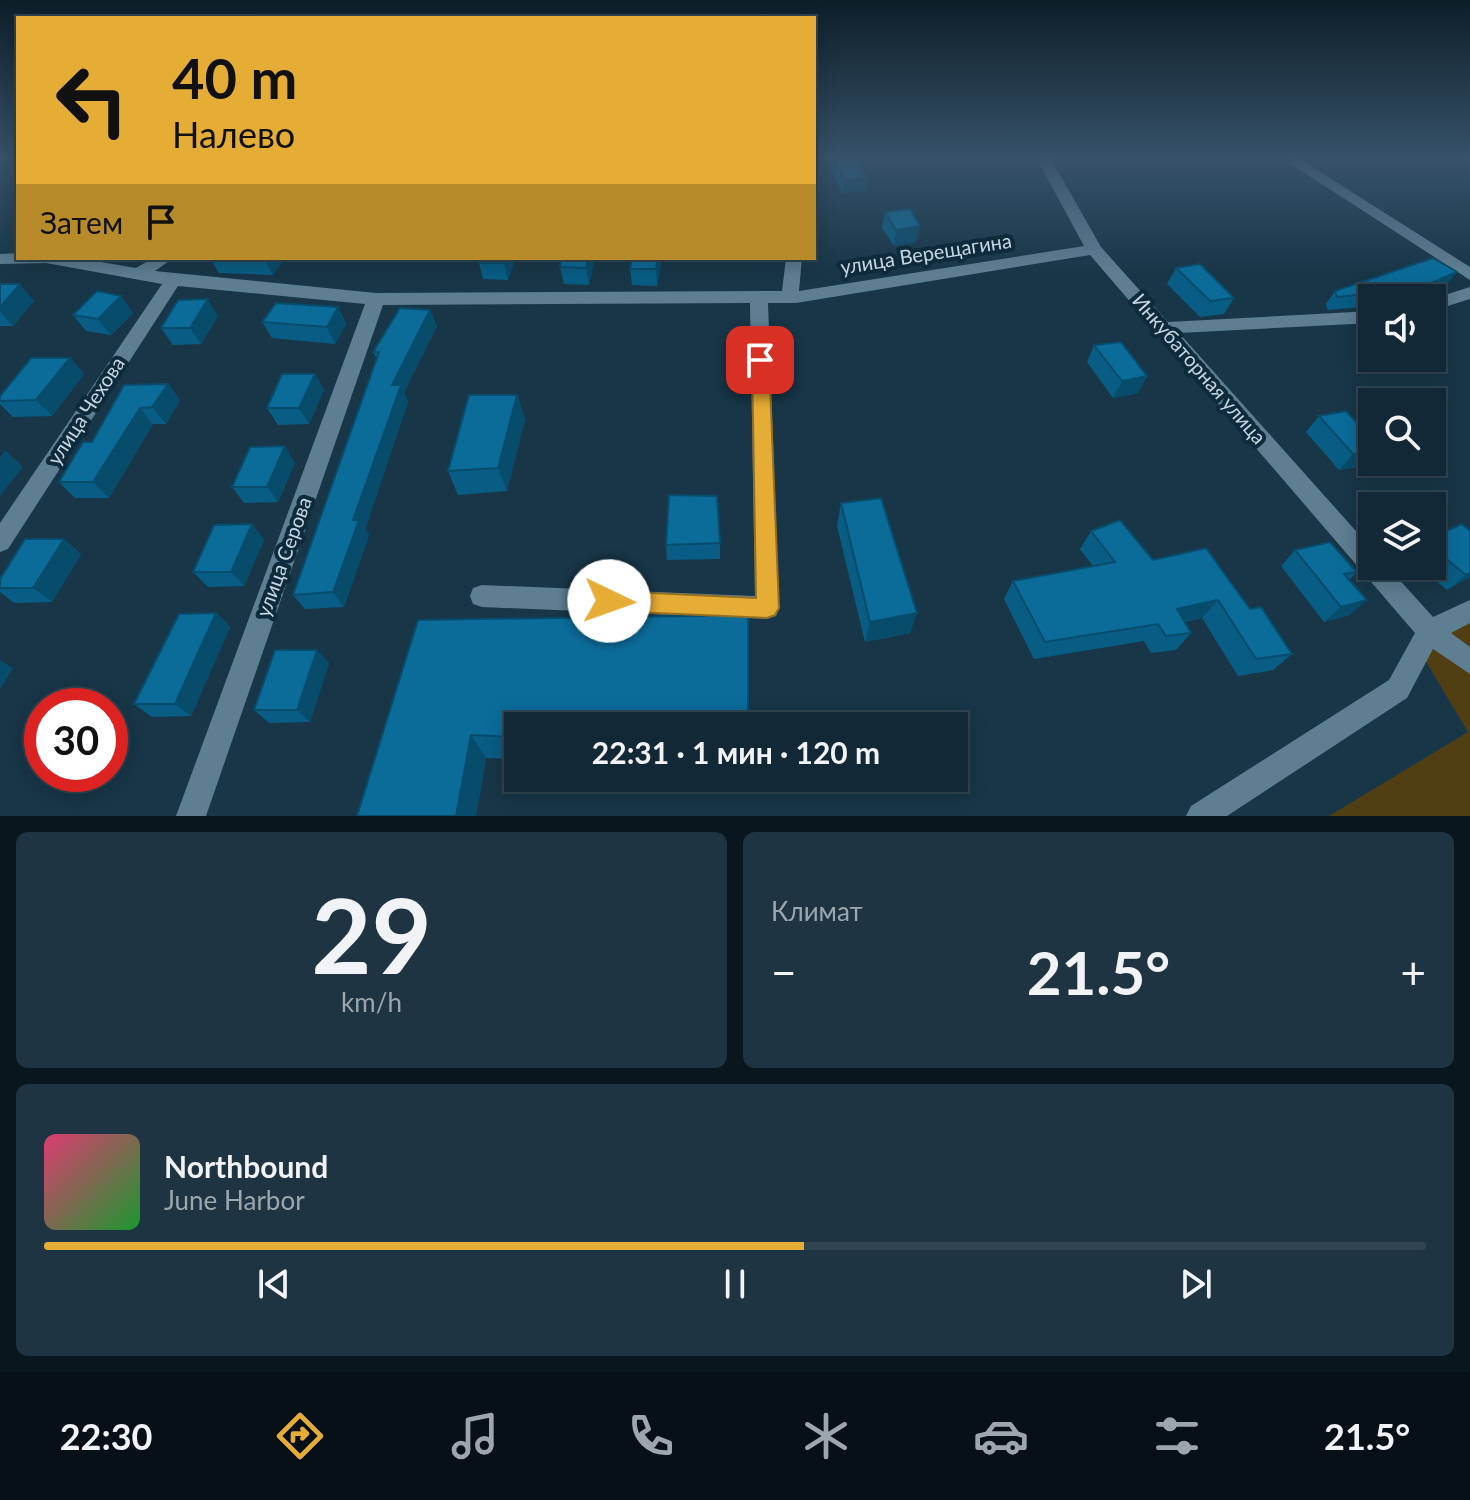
<!DOCTYPE html>
<html lang="ru">
<head>
<meta charset="utf-8">
<style>
  body { margin:0; font-family:Lato,sans-serif; background:#1f3442; color:#f1f3f6; height:100vh; display:flex; flex-direction:column; font-size:30px; white-space:nowrap }
  * { box-sizing:border-box; margin:0 }
  p { font-size:26px; color:#9ca6ad }
  .icon { flex:none; width:44px; height:44px; fill:none; stroke:currentColor; stroke-width:2; stroke-linecap:round; stroke-linejoin:round }
  .map { position:relative; height:816px; overflow:hidden }
  .side { display:flex; flex-direction:column; gap:16px; padding:16px; background:#0a161e; flex:1 }
  .side>* { flex:none }
  .hud { position:absolute; left:16px; top:16px; width:800px; height:244px; border-radius:0px; box-shadow:0 4px 20px #0003,0 0 0 2px #314451; background:#e5ad35; color:#111; overflow:hidden }
  .tools { position:absolute; left:1358px; top:284px; display:grid; gap:16px }
  .tools a { display:grid; place-items:center; width:88px; height:88px; border-radius:0px; background:#122836; box-shadow:0 4px 20px #0003,0 0 0 2px #314451; font-size:40px }
  .speed { position:absolute; left:24px; top:688px; display:flex; gap:16px; font-size:40px; font-weight:700; text-align:center }
  .speed>* { display:grid; place-content:center; width:104px; height:104px; border-radius:50%; background:#122836; box-shadow:0 4px 20px #0003,0 0 0 2px #314451; line-height:1 }
  .speed .limit { border:12px solid #d22; background:#fff; color:#111 }
  .pin { position:absolute; display:grid; place-items:center; width:68px; height:68px; color:#fff; margin:-34px; border-radius:16px; box-shadow:0 4px 12px #0006 }
  .me { position:absolute; width:88px; margin:-44px; rotate:93deg; stroke-linejoin:round; filter:drop-shadow(0 0 6px #0008) }
  .turn { display:flex; align-items:center; gap:28px; height:168px; padding:0 24px; font-size:36px }
  .turn .icon { width:104px; height:104px; stroke-width:2.5 }
  .turn b { display:block; font-size:56px; line-height:68px }
  .then { display:flex; align-items:center; height:76px; padding:0 24px; background:#0003; gap:16px; font-size:30px }
  .big { font-size:60px; font-weight:700; line-height:1.1 }
  .side .tile { flex:1; display:flex; flex-direction:column; justify-content:center; gap:12px; min-width:0; padding:0 28px; border-radius:12px; background:#1f3442 }
  .side .dial { align-items:center; gap:0 }
  .dial b { font-size:104px; line-height:1 }
  .song { display:flex; align-items:center; gap:24px }
  .cover { width:96px; height:96px; border-radius:12px; background:linear-gradient(135deg,hsl(340 70% 55%),hsl(130 70% 35%)) }
  .played { height:8px; border-radius:4px; background:linear-gradient(90deg,#e5ad35 55%,#314451 55%) }
  .keys { display:flex; justify-content:space-around; direction:ltr }
  .heat { display:flex; justify-content:space-between; align-items:center; font-size:44px; direction:ltr }
  .side .tiles { flex:1; display:grid; gap:16px; grid-template-columns:1fr 1fr }
  .tile:last-child { grid-column:span 2 }
  .trip { position:absolute; left:504px; top:712px; width:464px; height:80px; border-radius:0px; background:#122836; box-shadow:0 4px 20px #0003,0 0 0 2px #314451; font-weight:700; line-height:80px; text-align:center }
  .tabs { display:flex; height:128px; justify-content:space-around; align-items:center; background:#071016; color:#9ca6ad }
  .tabs .icon { width:56px; height:56px }
  .tabs .current { color:#e5ad35 }
  .tabs b { font-size:36px; color:#f1f3f6 }
  .map>svg:first-child { display:block }
  .green { fill:#523e13 }
  .lines { fill:none; stroke-linecap:round; stroke-linejoin:round }
  .minor { fill:#5e7e92; fill-rule:evenodd }
  .wall { fill:#095d84 }
  .shaded-wall { fill:#084c6c }
  .building { fill:#0b6c9a; stroke:#084c6c; stroke-width:2 }
  .route { fill:#e5ad35; stroke:#957022; stroke-width:2 }
  .labels { text-anchor:middle; stroke-width:8; stroke-linejoin:round; paint-order:stroke }
  .street-label { font-size:20px; fill:#c6d6e2; stroke:#0d2b3d }
</style>
</head>
<body>
<div class="map">
<svg width="1470" height="816" viewBox="0 0 1470 816">
  <rect width="100%" height="100%" fill="#183648"/>
  <path class="green" d="M1470 614V816H1329L1468 732 1412 638Z"/>
  <g class="lines">
    <path class="minor" d="M1037 159H1051L1101 247 1168 322 1372 311V323L1179 333 1372 549V566H1387L1433 617 1470 600V623L1451 633 1470 647V674L1433 649 1407 698 1227 816H1186L1191 806 1389 680 1415 633 1090 255 796 303H768L779 608 776 616 767 619 482 607 473 604 470 596 473 588 482 585 755 596 750 303 383 305 206 816H176L365 304 178 286 8 549 0 552V523L162 284 46 263 0 264V254L18 253V258H77L136 268 153 258H173L155 271 376 293 782 291 786 258H802L799 291 1084 246Z
      M1283 159H1300L1470 267V280Z
      M1470 287V299L1432 311V299Z"/>
  </g>
  <path class="wall" d="M825 159H857L865 191 843 193Z
    M885 212 920 226 916 242 894 246 882 228Z
    M210 258H285L273 275 219 273Z
    M480 258H516L508 280 483 279 479 263Z
    M562 258H593L594 263 589 285 564 284 560 267Z
    M632 258H660L661 264 657 286 632 285 630 269Z
    M1176 268 1234 298 1224 314 1200 317 1167 284Z
    M1457 272 1446 285 1416 298H1372V306L1328 310 1326 304 1335 291Z
    M0 284 34 301 13 326H0Z
    M121 296 133 313 111 335 86 331 73 315Z
    M338 307 346 324 335 344 272 338 262 322Z
    M218 316 201 344 173 345 161 328Z
    M437 326 404 392 408 402 365 529 369 535 344 607 305 609 293 595 377 359 373 352Z
    M1094 345 1147 376 1138 393 1113 398 1087 362Z
    M70 358 84 374 52 416 13 417 0 404V396Z
    M315 374 324 390 309 424 278 425 267 408Z
    M168 384 180 400 166 424H153L109 498H75L59 482 92 442Z
    M517 395 525 419 507 491 458 495 448 471Z
    M1319 416 1366 465 1339 470 1306 432Z
    M295 463 278 502 244 503 232 487Z
    M841 503 910 633 865 642 837 526Z
    M252 524 264 540 244 586 208 587 193 572Z
    M1091 531 1250 609 1292 654 1273 670 1238 676 1202 618 1185 622 1191 633 1176 650 1151 653 1144 641 1034 659 1004 599 1013 581 1093 566 1080 549Z
    M1432 537 1470 577 1447 590 1418 566H1432Z
    M64 539 81 554 52 602 14 603 0 592V579Z
    M720 543V559L667 560 666 545Z
    M1295 550 1357 572 1349 580 1350 615 1324 622 1281 566Z
    M216 613 230 627 191 716 152 717 134 704Z
    M748 615V726H518V759L486 758 476 816H357L418 620Z
    M329 663 310 722 269 723 254 710Z"/>
  <path class="shaded-wall" d="M867 177 865 191 843 193 844 180Z
    M920 226 916 242 894 246 896 230Z
    M264 258H285L273 275Z
    M506 258H516L508 280 504 263Z
    M588 258H593L594 263 589 285 586 268Z
    M658 258H660L661 264 657 286 656 269Z
    M1457 272 1446 285 1416 298H1409L1417 289Z
    M20 284 34 301 13 326 0 312V307Z
    M121 296 133 313 111 335 98 319Z
    M208 299 218 316 201 344 190 328Z
    M338 307 346 324 335 344 327 327Z
    M430 310 437 326 404 392 408 402 365 529 369 535 344 607 333 592 392 385Z
    M70 358 84 374 52 416 36 400Z
    M315 374 324 390 309 424 299 408Z
    M1147 376 1138 393 1113 398 1122 381Z
    M168 384 180 400 166 424 152 407Z
    M517 395 525 419 507 491 498 468Z
    M140 408 153 424 109 498 93 482Z
    M285 446 295 463 278 502 267 487Z
    M5 450 23 467 0 496V457Z
    M1372 451V459L1366 465 1339 470 1353 454Z
    M252 524 264 540 244 586 231 572Z
    M64 539 81 554 52 602 33 588Z
    M1470 573V577L1447 590 1466 575Z
    M1218 600 1202 618 1162 626 1177 609Z
    M1367 600 1350 615 1324 622 1341 607Z
    M216 613 230 627 191 716 175 704Z
    M917 613 910 633 865 642 870 622Z
    M317 650 329 663 310 722 297 710Z
    M0 660 13 668 0 689Z
    M618 714 621 726H616Z
    M471 735 486 758 476 816H456Z"/>
  <path class="building" d="M834 159H857L867 177 844 180Z
    M910 209 920 226 896 230 885 212Z
    M480 258H506L504 263H479Z
    M562 258H588L586 268 560 267Z
    M632 258H658L656 269H630Z
    M1433 258 1457 272 1417 289 1337 297 1335 291Z
    M1200 264 1234 298 1210 301 1176 268Z
    M0 284H20L0 307Z
    M97 291 121 296 98 319 73 315Z
    M208 299 190 328H161L178 300Z
    M276 303 338 307 327 327 262 322Z
    M400 308 430 310 392 385H401L353 520H359L333 592 293 595 379 352H373Z
    M1121 342 1147 376 1122 381 1094 345Z
    M31 358H70L36 400 0 401V396Z
    M282 374H315L299 408H267Z
    M168 384 152 407 140 408 93 482H59L83 442H92L124 385Z
    M469 395H517L498 468 448 471Z
    M1346 411 1372 439V451L1353 454 1319 416Z
    M285 446 267 487H232L250 447Z
    M669 495 717 496 720 543 666 545Z
    M881 498 917 613 870 622 841 503Z
    M1120 520 1153 560 1206 548 1250 609 1261 607 1292 654 1256 659 1218 600 1177 609 1191 633 1166 636 1158 624 1045 642 1013 581 1115 562 1091 531Z
    M252 524 231 572H193L214 525Z
    M1462 524 1470 531V573L1466 575 1432 547V537Z
    M25 539H64L33 588H0V579Z
    M1330 542 1357 572 1344 574 1367 600 1341 607 1295 550Z
    M216 613 175 704H134L179 614Z
    M748 615V716L618 714 616 726H518V737L471 735 456 816H357L418 620Z
    M275 650H317L297 710H254Z"/>
  <linearGradient id="sky" x2="0" y2="1"><stop stop-color="#0d1e28"/><stop offset="0.58" stop-color="#37526a"/><stop offset="1" stop-color="#37526a" stop-opacity="0"/></linearGradient>
  <rect width="1470" height="273" fill="url(#sky)"/>
  <path class="route" d="M760 354 769 360 779 608 775 615 767 618 609 611 601 608 598 601 601 594 609 591 756 598 752 360Z"/>
  <g class="labels">
    <g class="street-label">
      <text transform="translate(926 254) rotate(-9)" y="7">улица Верещагина</text>
      <text transform="translate(1199 369) rotate(49)" y="7">Инкубаторная улица</text>
      <text transform="translate(86 411) rotate(-57)" y="7">улица Чехова</text>
      <text transform="translate(284 557) rotate(-70)" y="7">улица Серова</text>
    </g>
  </g>
</svg>
<div class="tools">
<a><svg class="icon" aria-label="sound" viewBox="0 0 24 24"><path d="M4 9h4l5-4v14l-5-4H4zM17 9q2 3 0 6"/></svg></a>
<a><svg class="icon" aria-label="search" viewBox="0 0 24 24"><circle cx="10" cy="10" r="6"/><path d="M15 15l6 6"/></svg></a>
<a><svg class="icon" aria-label="layers" viewBox="0 0 24 24"><path d="M12 4l9 5-9 5-9-5zM3 14l9 5 9-5"/></svg></a>
</div>
<div class="speed"><div class="limit">30</div></div>
<div class="pin" style="left:760px;top:360px;background:#d93025"><svg class="icon" aria-label="arrive" viewBox="0 0 24 24"><path d="M6 21V4h12l-3 4 3 4H6"/></svg></div>
<svg class="me" style="left:609px;top:601px" viewBox="-20 -20 40 40"><circle r="19" fill="#fff"/><path d="M0-13L10 11 0 6-10 11z" fill="#e5ad35"/></svg>
<div class="trip">22:31 · 1 мин · 120 m</div>
<div class="hud">
<div class="turn"><svg class="icon" aria-label="left" viewBox="0 0 24 24"><path d="M17 20v-9H6M10 6l-5 5 5 5"/></svg><div><b>40 m</b>Налево</div></div>
<div class="then">Затем<svg class="icon" aria-label="arrive" viewBox="0 0 24 24"><path d="M6 21V4h12l-3 4 3 4H6"/></svg></div>
</div>
</div>
<section class="side">
<div class="tiles">
<div class="tile dial"><b>29</b><p>km/h</p></div>
<div class="tile"><p>Климат</p>
<div class="heat"><a>−</a><b class="big">21.5°</b><a>+</a></div>
</div>
<div class="tile">
<div class="song"><i class="cover"></i><div><b>Northbound</b><p>June Harbor</p></div></div>
<div class="played"></div>
<div class="keys"><svg class="icon" aria-label="previous" viewBox="0 0 24 24"><path d="M18 5L8 12l10 7zM5 5v14"/></svg><svg class="icon" aria-label="pause" viewBox="0 0 24 24"><path d="M8 5v14M16 5v14"/></svg><svg class="icon" aria-label="next" viewBox="0 0 24 24"><path d="M6 5l10 7-10 7zM19 5v14"/></svg></div>
</div>
</div>
</section>
<nav class="tabs">
<b>22:30</b>
<svg class="icon current" aria-label="directions" viewBox="0 0 24 24"><path d="M12 3l9 9-9 9-9-9zM9 14v-3h6M13 9l2 2-2 2"/></svg>
<svg class="icon" aria-label="music" viewBox="0 0 24 24"><path d="M9 18V5l10-2v13"/><circle cx="6" cy="18" r="3"/><circle cx="16" cy="16" r="3"/></svg>
<svg class="icon" aria-label="phone" viewBox="0 0 24 24"><path d="M5 4h4l2 5-3 2q2 4 5 5l2-3 5 2v4C11 20 4 13 5 4z"/></svg>
<svg class="icon" aria-label="climate" viewBox="0 0 24 24"><path d="M12 3v18M4 7l16 10M4 17L20 7"/></svg>
<svg class="icon" aria-label="car" viewBox="0 0 24 24"><path d="M5 17H2v-5l4-1 3-4h7l3 4 3 1v5h-3M9 17h6M6 11h13"/><circle cx="7" cy="17" r="2"/><circle cx="17" cy="17" r="2"/></svg>
<svg class="icon" aria-label="filters" viewBox="0 0 24 24"><path d="M4 7h16M4 17h16"/><circle cx="9" cy="7" r="2"/><circle cx="15" cy="17" r="2"/></svg>
<b>21.5°</b>
</nav>
</body>
</html>
